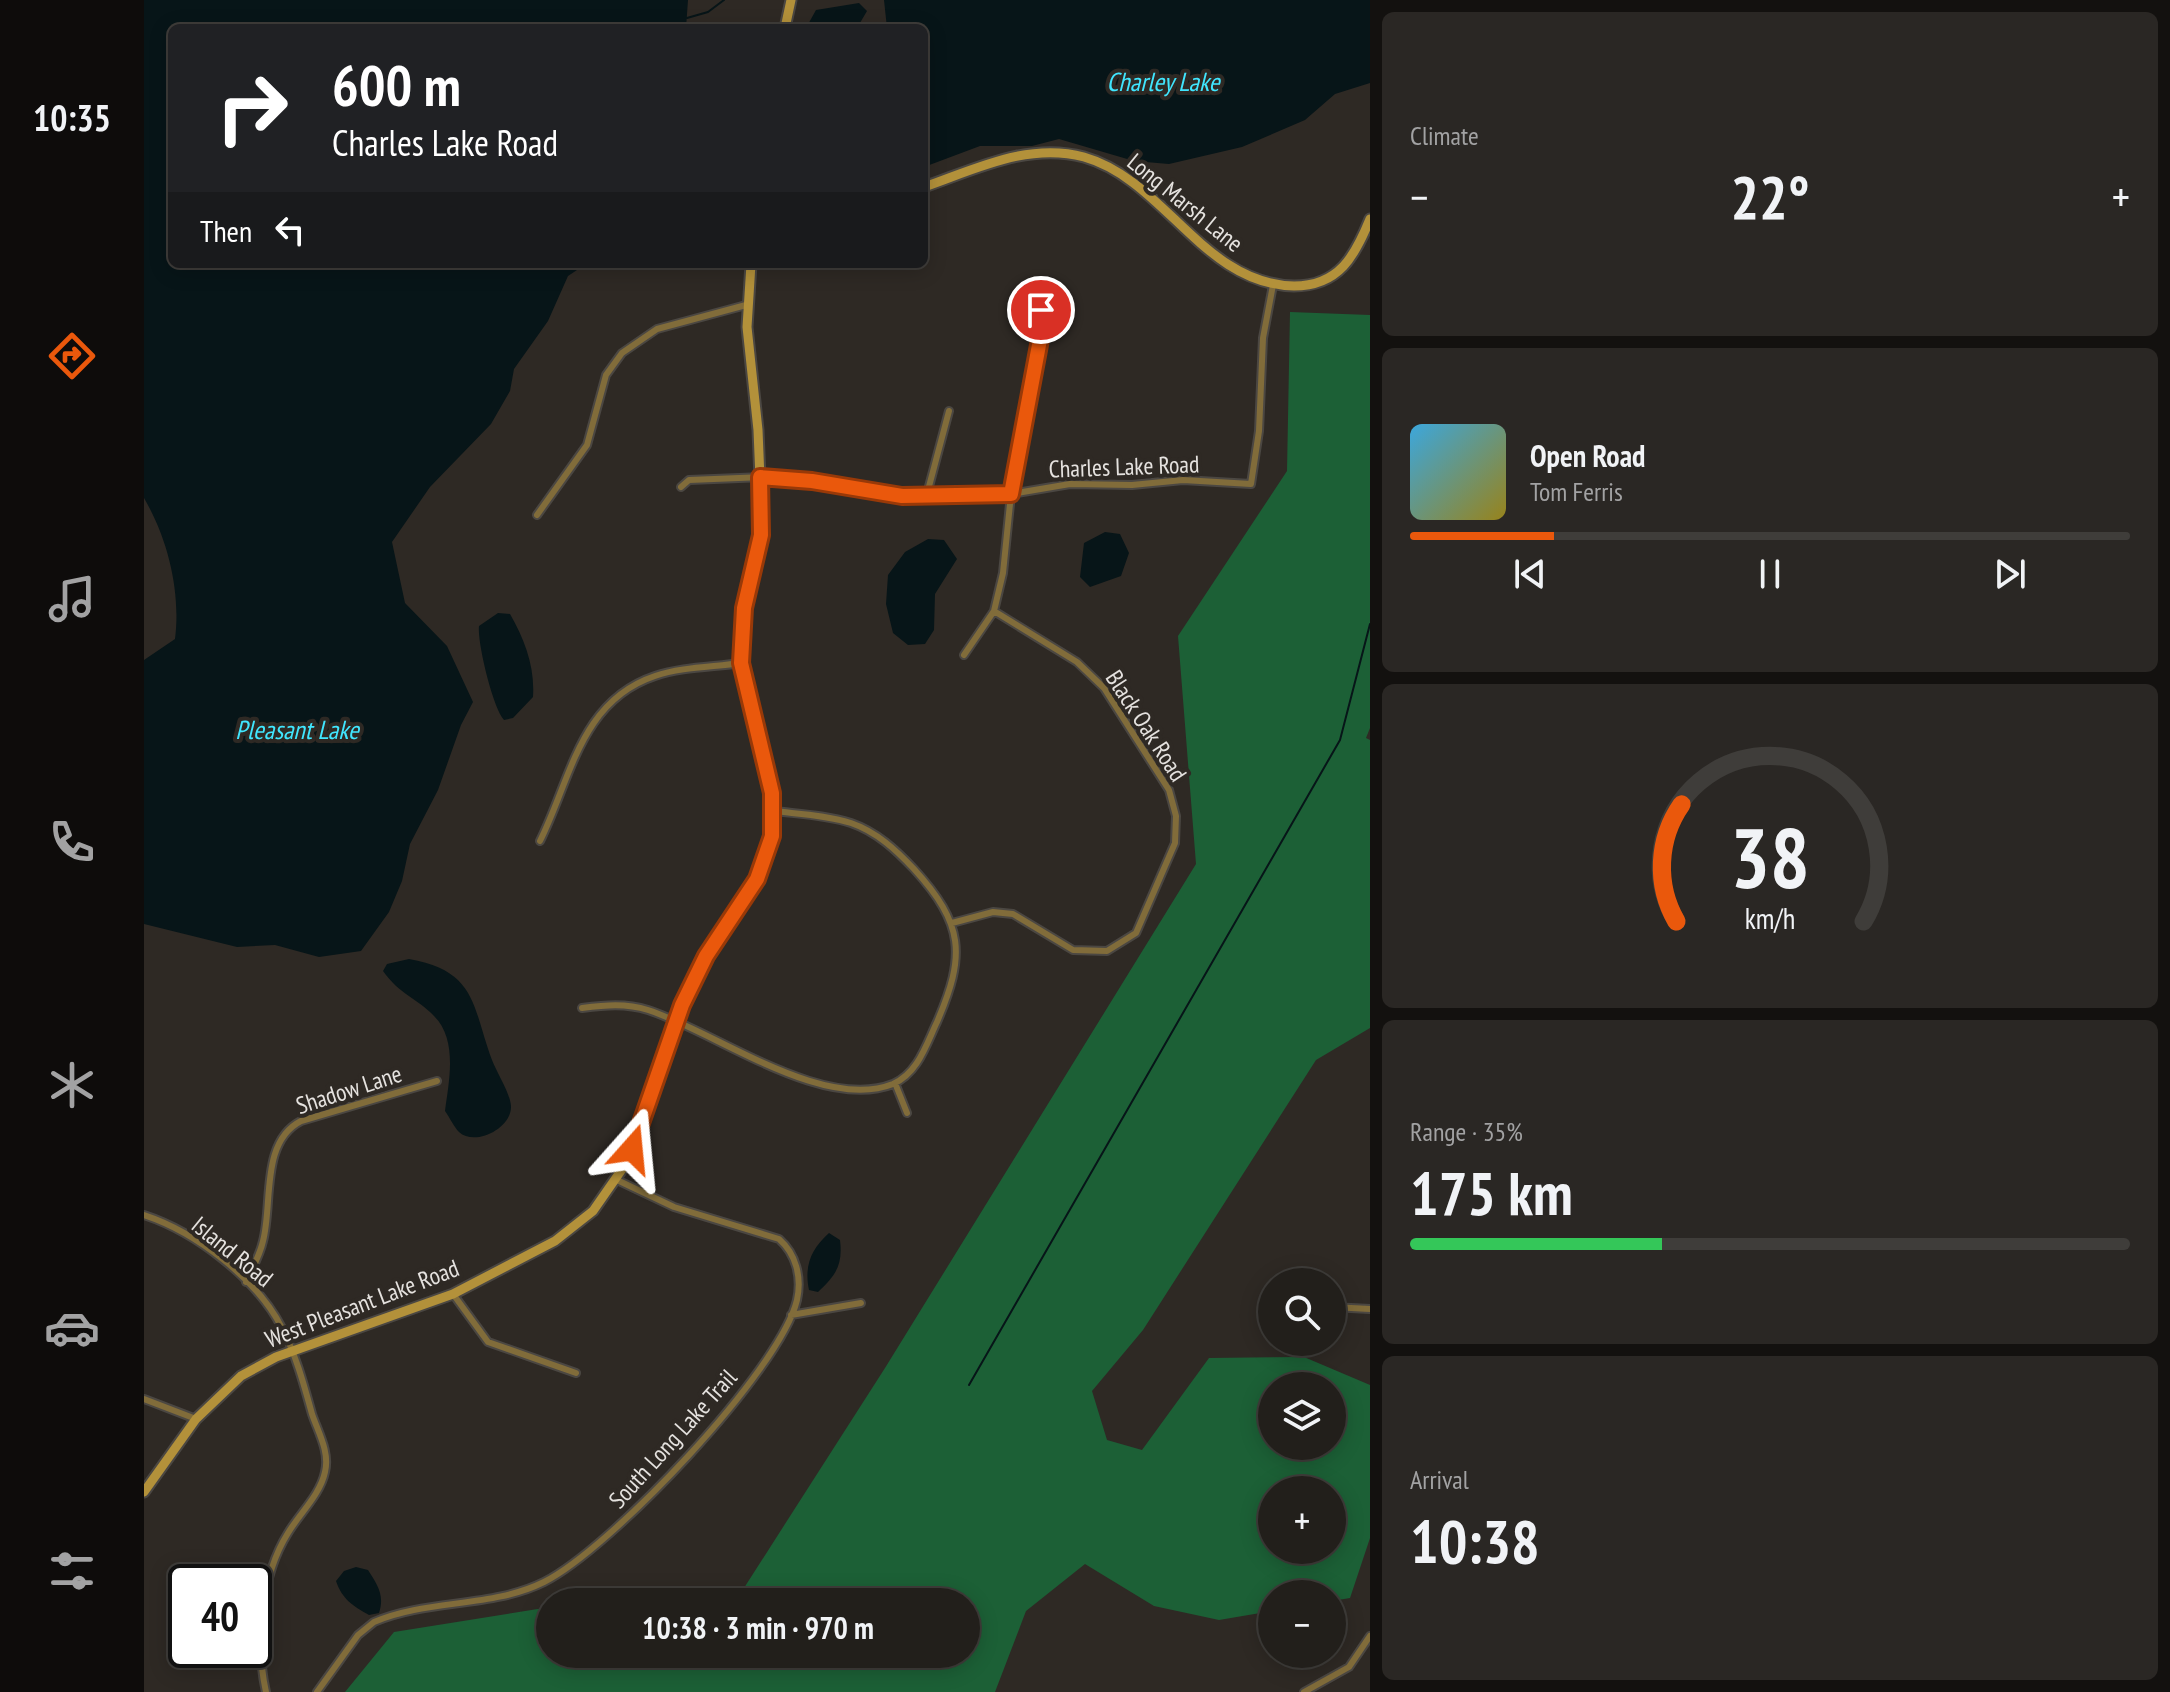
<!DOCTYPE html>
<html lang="en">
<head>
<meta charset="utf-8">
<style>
  body { margin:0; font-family:"PT Sans Narrow",sans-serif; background:#2a2724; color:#f1f3f6; height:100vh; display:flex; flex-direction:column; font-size:30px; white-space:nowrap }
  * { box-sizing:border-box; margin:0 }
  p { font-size:26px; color:#a2a2a3 }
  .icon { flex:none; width:44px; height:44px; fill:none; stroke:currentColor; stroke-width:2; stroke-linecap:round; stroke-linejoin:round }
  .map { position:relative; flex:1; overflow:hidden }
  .details { display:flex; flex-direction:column; gap:12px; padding:12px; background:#13110f; width:800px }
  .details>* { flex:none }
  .guide { position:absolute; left:24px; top:24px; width:760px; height:244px; border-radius:12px; box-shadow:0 4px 20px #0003,0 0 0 2px #3f3d3a; background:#202124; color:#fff; overflow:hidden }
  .controls { position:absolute; left:1114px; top:1268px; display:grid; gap:16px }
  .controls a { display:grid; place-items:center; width:88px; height:88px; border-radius:50%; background:#221f1b; box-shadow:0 4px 20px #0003,0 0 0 2px #3f3d3a; font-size:40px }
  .speed { position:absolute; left:24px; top:1564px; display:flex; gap:16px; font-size:40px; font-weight:700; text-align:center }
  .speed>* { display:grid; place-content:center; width:104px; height:104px; border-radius:50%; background:#221f1b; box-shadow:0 4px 20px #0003,0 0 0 2px #3f3d3a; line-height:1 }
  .speed .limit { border:4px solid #111; border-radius:12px; background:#fff; color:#111 }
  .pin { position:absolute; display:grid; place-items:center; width:68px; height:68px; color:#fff; margin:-34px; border:4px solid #fff; border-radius:50%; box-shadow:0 2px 8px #0007 }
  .me { position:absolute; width:88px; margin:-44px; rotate:18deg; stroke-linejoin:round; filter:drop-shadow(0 0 6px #0008) }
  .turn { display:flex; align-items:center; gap:28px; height:168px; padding:0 32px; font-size:36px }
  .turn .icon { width:104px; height:104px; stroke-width:2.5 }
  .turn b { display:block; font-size:56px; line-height:68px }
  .then { display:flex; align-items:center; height:76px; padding:0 32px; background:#0003; gap:16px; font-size:30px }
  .big { font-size:60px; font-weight:700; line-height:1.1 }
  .details .widget { flex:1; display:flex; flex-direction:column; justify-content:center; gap:12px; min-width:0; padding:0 28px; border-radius:12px; background:#2a2724 }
  .details .dial { align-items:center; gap:0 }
  .dial svg { height:208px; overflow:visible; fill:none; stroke:#3f3d3a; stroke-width:7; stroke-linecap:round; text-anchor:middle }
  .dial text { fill:#f1f3f6; stroke:none }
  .song { display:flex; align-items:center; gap:24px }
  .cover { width:96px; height:96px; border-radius:12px; background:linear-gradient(135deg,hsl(200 70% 55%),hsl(50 70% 35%)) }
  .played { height:8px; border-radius:4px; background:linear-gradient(90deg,#ea580c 20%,#3f3d3a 20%) }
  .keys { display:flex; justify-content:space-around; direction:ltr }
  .heat { display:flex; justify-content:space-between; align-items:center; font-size:44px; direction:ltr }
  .charge { height:12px; border-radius:6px; background:linear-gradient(90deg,#34c759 35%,#3f3d3a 0) }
  .trip { position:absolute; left:392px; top:1588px; width:444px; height:80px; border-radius:40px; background:#221f1b; box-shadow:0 4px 20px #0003,0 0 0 2px #3f3d3a; font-weight:700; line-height:80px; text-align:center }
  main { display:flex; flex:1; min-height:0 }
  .menu { display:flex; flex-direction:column; width:144px; justify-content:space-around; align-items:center; background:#0e0c0b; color:#a2a2a3 }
  .menu .icon { width:56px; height:56px }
  .menu .on { color:#ea580c }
  .menu b { font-size:36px; color:#f1f3f6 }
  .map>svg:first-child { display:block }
  .green { fill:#1c6036; fill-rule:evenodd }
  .water { fill:#071518 }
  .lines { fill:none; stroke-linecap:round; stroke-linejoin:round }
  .stream { stroke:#071518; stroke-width:2 }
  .street-casing { stroke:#4b4742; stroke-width:10 }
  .secondary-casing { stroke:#4b4742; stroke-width:13 }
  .street { stroke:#816c3a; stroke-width:6 }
  .secondary { stroke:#b3913a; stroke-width:9 }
  .route-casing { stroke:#983908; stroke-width:20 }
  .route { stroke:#ea580c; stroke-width:14 }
  .labels { text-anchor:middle; stroke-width:8; stroke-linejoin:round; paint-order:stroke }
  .street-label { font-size:24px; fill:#e5e2df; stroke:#2e2924 }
  .water-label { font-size:26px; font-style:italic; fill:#40e6fe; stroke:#2e2924 }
</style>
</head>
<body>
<main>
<nav class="menu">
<b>10:35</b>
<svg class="icon on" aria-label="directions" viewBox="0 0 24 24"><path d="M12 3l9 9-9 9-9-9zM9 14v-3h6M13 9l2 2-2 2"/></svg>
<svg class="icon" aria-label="music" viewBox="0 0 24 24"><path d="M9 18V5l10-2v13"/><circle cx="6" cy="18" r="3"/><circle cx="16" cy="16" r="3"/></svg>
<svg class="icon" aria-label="phone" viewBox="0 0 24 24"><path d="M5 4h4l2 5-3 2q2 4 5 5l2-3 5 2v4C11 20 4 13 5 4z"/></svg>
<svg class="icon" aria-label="climate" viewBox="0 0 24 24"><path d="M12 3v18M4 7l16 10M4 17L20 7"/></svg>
<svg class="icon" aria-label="car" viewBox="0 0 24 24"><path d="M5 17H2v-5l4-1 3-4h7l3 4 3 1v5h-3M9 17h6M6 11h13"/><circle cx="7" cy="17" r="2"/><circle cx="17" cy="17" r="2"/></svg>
<svg class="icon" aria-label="filters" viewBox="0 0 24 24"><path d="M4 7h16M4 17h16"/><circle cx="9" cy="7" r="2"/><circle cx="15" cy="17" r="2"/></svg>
</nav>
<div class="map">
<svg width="1226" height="1692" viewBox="0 0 1226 1692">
  <rect width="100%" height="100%" fill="#2e2924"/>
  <path class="green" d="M1146 312 1226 315V728L1222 738 1226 740V1028L1172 1060 999 1330 948 1391 963 1440 998 1450 1065 1358 1160 1357 1226 1385V1538L1206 1598 1188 1601V1594H1128V1611L1075 1620 1010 1606 941 1564 882 1611 851 1692H201L250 1632 406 1607V1654H822V1602H591L741 1368 1052 864 1034 636 1143 471ZM1128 1386H1188V1446H1128ZM1128 1490H1188V1550H1128Z"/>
  <path class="water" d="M0 0H544L542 28H28V264H442L424 276 404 321 370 369 366 391 347 424 286 487 248 542 261 603 303 646 329 702 317 725 294 790 266 844 258 881 245 912 217 951 175 957 131 945 93 947 0 924V660L31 639C37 592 24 539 0 498Z
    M740 0H1226V83L1191 94 1161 120 1098 147 1025 164 990 161 915 139 888 146H836L780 167V28H743Z
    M715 3 723 11 713 28H662L672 10Z
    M961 532 976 534 985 553 977 576 946 587 936 577 940 543Z
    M784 539 800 540 813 559 791 594 790 630 781 644 764 645 749 633 742 604 744 575 761 552Z
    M354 613 366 614C381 640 391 667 389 697L369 718 360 720C349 708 333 642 335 626Z
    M265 959C333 971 328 1006 348 1060 353 1073 366 1093 367 1106 368 1128 331 1147 315 1132 310 1127 306 1118 301 1111 305 1081 314 1040 290 1016 273 998 256 995 239 971L243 964Z
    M685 1233 696 1240C699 1265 692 1275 674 1292L665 1290C660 1266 667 1249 685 1233Z
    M212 1567 224 1570C233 1584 241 1595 235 1613L225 1615C209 1606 198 1599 192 1581L200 1571Z"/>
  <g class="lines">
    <path class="stream" d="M543 18 564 12 580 0
      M825 1385 1196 740 1226 624"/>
    <g class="street-casing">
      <path id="street" d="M537 487 545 480 622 477 668 481 758 496 867 494 926 484 988 485 1039 480 1107 484 1115 431 1119 338 1129 285
        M783 494 805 411
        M393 515 443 445 462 375 478 353 513 329 602 305
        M820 655 850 611 859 573 867 494 898 329 896 290
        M396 841C427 779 436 701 511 676 537 667 569 667 597 663
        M808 923 849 912 869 914 929 950 963 951 992 933 1031 843 1032 816 1025 790 960 688 933 662 850 611
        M438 1008C461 1005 482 1003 504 1010 570 1031 678 1112 749 1084 774 1073 782 1045 793 1022 822 955 820 924 770 869 752 850 733 832 707 823 682 815 655 814 630 811
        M751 1083 763 1113
        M0 1215C52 1232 113 1279 138 1328 152 1355 160 1385 168 1414 174 1432 186 1452 181 1472 176 1495 156 1513 144 1533 117 1576 111 1643 122 1692
        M102 1282C108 1269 116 1255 119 1241 129 1204 116 1142 157 1121L293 1081
        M309 1294 344 1342 432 1373
        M1120 1303H1128
        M1188 1307 1226 1309
        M647 1315 717 1303
        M0 1399 52 1419
        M173 1692 214 1635 230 1622C283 1599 348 1608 400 1582 466 1549 636 1371 653 1300 658 1277 652 1254 635 1239L530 1207 473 1180
        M1160 1692 1205 1667 1226 1636"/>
    </g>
    <g class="secondary-casing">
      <path id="secondary" d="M641 28 647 0
        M780 187C832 169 884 142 940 157 1021 180 1059 284 1150 286 1195 286 1211 256 1226 219
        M0 1492 52 1419 97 1376 132 1357 309 1294 411 1241 449 1211 481 1165 549 981 613 879 628 836V793L597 663V626L615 553 618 528 614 430 603 327 607 264"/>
    </g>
    <use href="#street" class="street"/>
    <use href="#secondary" class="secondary"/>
  </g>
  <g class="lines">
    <g class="route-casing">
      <path id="route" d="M488 1149 538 1005 562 956 613 879 628 836V793L597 663 600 608 617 535 616 477 668 481 758 496 867 494 898 329 897 310"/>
    </g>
    <use href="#route" class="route"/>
  </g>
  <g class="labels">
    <g class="street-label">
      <text transform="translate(1041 203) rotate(39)" y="8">Long Marsh Lane</text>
      <text transform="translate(980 467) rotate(-2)" y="8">Charles Lake Road</text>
      <text transform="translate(1002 726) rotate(57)" y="8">Black Oak Road</text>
      <text transform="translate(205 1090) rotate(-18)" y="8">Shadow Lane</text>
      <text transform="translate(88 1252) rotate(39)" y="8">Island Road</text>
      <text transform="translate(218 1304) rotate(-21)" y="8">West Pleasant Lake Road</text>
      <text transform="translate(529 1439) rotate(-48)" y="8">South Long Lake Trail</text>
    </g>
    <g class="water-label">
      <text x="1019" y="91">Charley Lake</text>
      <text x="153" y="739">Pleasant Lake</text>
    </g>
  </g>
</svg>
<div class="controls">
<a><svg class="icon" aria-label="search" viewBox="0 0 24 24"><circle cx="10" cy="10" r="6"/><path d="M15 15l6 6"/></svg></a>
<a><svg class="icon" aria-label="layers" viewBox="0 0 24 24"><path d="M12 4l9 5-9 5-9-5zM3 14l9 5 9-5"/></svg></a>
<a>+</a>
<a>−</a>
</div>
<div class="speed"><div class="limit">40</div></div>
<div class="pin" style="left:897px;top:310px;background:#d93025"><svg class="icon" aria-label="arrive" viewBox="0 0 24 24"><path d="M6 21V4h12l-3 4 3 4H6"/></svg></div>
<svg class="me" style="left:488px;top:1149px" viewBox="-20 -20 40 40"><path d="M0-17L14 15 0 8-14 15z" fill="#ea580c" stroke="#fff" stroke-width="4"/></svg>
<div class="trip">10:38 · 3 min · 970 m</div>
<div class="guide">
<div class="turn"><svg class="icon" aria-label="right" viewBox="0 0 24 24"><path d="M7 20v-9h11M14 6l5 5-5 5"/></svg><div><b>600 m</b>Charles Lake Road</div></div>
<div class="then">Then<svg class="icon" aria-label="left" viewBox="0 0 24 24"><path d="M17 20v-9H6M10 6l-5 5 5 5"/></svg></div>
</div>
</div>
<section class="details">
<div class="widget"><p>Climate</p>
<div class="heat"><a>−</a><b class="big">22°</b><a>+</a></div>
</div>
<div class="widget">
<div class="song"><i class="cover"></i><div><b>Open Road</b><p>Tom Ferris</p></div></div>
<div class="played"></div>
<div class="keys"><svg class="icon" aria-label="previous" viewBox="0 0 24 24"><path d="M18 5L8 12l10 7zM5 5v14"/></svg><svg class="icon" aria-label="pause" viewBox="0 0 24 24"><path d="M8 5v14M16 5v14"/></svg><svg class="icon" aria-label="next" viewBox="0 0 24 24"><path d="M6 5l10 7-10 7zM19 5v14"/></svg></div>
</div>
<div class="widget dial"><svg viewBox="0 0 100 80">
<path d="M14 69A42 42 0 1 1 86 69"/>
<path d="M14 69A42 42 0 0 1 16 24" stroke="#ea580c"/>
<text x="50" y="56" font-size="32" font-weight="700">38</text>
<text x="50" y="72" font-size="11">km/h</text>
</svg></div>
<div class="widget"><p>Range · 35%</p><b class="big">175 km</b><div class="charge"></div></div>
<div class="widget"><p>Arrival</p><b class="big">10:38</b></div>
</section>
</main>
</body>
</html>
